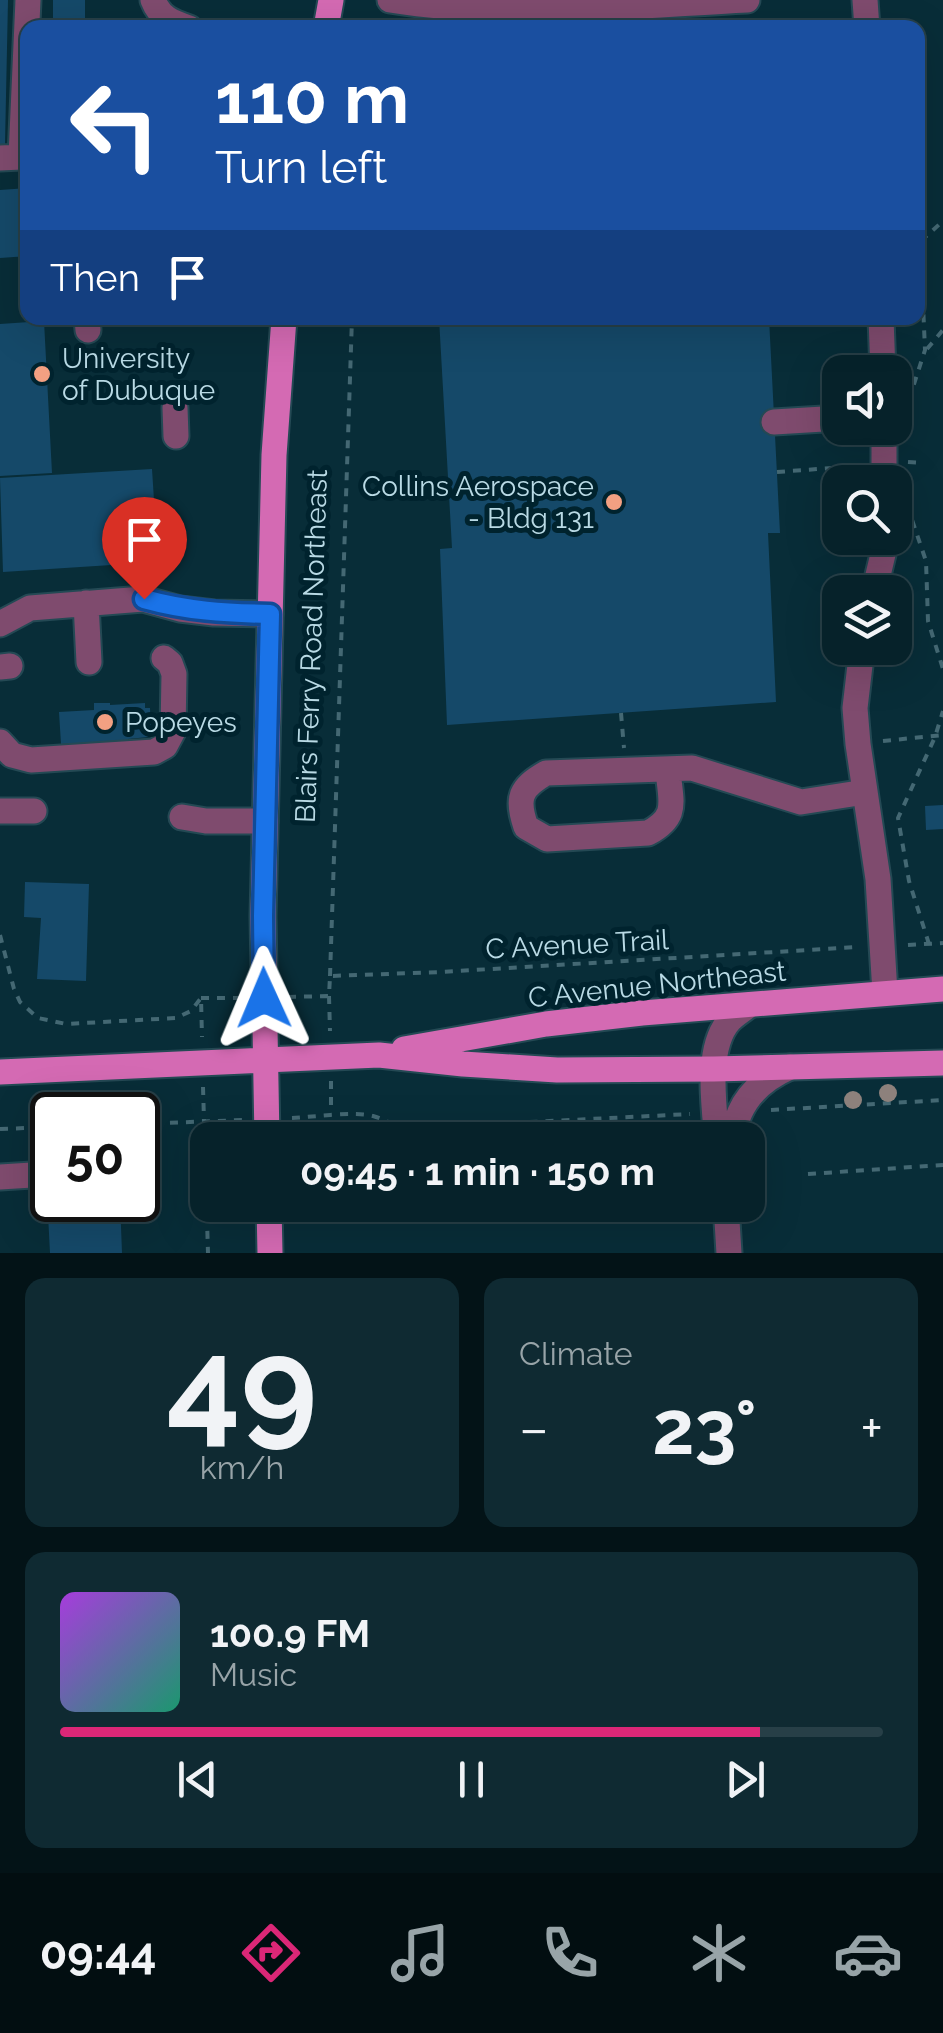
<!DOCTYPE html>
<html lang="en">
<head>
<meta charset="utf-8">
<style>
  body { margin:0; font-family:Raleway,sans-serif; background:#0f2a32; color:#f1f3f6; height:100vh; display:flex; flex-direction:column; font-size:38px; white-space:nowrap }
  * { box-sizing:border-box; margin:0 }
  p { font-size:32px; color:#98a4a8 }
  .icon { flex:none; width:55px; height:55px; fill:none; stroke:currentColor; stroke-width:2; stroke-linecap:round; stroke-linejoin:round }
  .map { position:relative; height:1253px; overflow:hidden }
  .drawer { display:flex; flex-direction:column; gap:25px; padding:25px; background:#031317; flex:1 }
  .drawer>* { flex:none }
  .guide { position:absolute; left:20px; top:20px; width:905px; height:305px; border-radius:20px; box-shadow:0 10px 40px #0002,0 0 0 2px #273f47; background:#1a4fa0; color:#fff; overflow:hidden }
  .tools { position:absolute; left:822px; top:355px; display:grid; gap:20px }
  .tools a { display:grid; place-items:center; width:90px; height:90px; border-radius:20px; background:#06222a; box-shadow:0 10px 40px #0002,0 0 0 2px #273f47; font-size:50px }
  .speed { position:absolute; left:30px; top:1092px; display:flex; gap:20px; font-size:50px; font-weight:700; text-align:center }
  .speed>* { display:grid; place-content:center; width:130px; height:130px; border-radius:50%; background:#06222a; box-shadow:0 10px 40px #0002,0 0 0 2px #273f47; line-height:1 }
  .speed .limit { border:5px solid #111; border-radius:15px; background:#fff; color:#111 }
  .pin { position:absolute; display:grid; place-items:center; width:85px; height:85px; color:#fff; margin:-102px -42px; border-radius:50% 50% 50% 0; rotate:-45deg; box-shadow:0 0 10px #0007 }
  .pin .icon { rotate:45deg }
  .me { position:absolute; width:110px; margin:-55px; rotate:359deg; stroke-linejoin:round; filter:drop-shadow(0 0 8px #0008) }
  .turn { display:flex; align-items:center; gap:35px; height:210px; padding:0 30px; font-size:45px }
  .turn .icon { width:130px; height:130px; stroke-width:2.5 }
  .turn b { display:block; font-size:70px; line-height:85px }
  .then { display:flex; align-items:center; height:95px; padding:0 30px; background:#0003; gap:20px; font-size:38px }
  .big { font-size:75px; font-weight:700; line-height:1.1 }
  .drawer .widget { flex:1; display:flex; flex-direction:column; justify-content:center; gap:15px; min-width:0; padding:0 35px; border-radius:20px; background:#0f2a32 }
  .drawer .dial { align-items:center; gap:0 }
  .dial b { font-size:130px; line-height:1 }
  .song { display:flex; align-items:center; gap:30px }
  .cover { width:120px; height:120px; border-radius:15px; background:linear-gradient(135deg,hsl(280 70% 55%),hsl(160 70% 35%)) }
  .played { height:10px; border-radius:5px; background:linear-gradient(90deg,#db2777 85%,#273f47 85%) }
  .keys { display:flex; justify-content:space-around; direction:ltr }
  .heat { display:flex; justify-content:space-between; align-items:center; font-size:55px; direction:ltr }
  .drawer .tiles { flex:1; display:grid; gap:25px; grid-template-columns:1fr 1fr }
  .widget:last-child { grid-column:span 2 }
  .trip { position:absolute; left:190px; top:1122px; width:575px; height:100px; border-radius:20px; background:#06222a; box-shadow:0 10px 40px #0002,0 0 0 2px #273f47; font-weight:700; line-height:100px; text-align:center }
  .tab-bar { display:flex; height:160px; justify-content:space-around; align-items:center; background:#020e11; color:#98a4a8 }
  .tab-bar .icon { width:70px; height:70px }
  .tab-bar .selected { color:#db2777 }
  .tab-bar b { font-size:45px; color:#f1f3f6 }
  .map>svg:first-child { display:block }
  .building { fill:#154969 }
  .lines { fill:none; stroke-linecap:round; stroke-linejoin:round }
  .minor-casing { stroke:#244954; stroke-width:29 }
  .major-casing { stroke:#244954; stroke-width:29 }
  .path { stroke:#446873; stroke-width:4; stroke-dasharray:8 8; stroke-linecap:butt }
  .minor { stroke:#7f4b6e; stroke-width:25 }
  .major { stroke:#d46ab3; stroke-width:25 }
  .tree { fill:#8d817c }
  .route-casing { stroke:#114b97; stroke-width:25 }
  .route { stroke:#1a73e8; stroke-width:18 }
  .poi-dot { fill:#f3a082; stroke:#00232e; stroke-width:4 }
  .labels { text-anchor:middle; stroke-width:10; stroke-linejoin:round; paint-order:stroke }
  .poi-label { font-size:28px; fill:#b9dae5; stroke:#00232e; text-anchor:start }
  .street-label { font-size:28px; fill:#b9dae5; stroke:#00232e }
</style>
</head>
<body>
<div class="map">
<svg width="943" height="1253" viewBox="0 0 943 1253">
  <rect width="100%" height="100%" fill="#082d38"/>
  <path class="building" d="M0 0H8L5 144H0Z
    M53 0H85V28H53Z
    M28 188V256L0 258V190Z
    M439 318H769L780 533H768L776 702 447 725 440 549 452 548Z
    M44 321 52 473 0 476V324Z
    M152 469 158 562 3 572 0 478Z
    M94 703H110V705L145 703V708H150L151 732H147L148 737 128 739V744L97 746V742L61 744 59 712 94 710Z
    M943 805V829L926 830 925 806Z
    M25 882 89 884 86 981 37 979 41 918 24 917Z
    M52 1194V1200H120L122 1253H50L47 1195Z"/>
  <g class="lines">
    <g class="minor-casing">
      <path id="minor" d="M153 0C160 18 172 22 189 28
        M390 0C507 19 629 6 747 0
        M865 0 867 28
        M0 158 21 157 28 0
        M87 318 88 330
        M881 318 883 372
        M175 408 176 436
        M774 422 840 418
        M884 428V482
        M874 592 884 550V538
        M86 603 89 662
        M0 624 30 608 143 599 180 609 214 613 270 614
        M862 648 855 708 858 744 878 879 885 993
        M0 667 10 666
        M0 742 12 755 31 760 154 752 165 746 173 731 174 674 170 663 164 658
        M668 769C670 801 680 816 648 833L547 839 526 827C516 798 520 788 546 773L692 768 801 802 865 792
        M0 811H34
        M182 817 206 821H265
        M717 1140C714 1106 705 1047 730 1020 735 1015 743 1010 749 1005
        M733 1140C736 1104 758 1081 790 1067
        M0 1177 32 1175
        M726 1205 729 1253"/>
    </g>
    <g class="major-casing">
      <path id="major" d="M326 28 331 0
        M404 1049 546 1024 642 1013 943 989
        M0 1072 379 1055 463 1064 557 1070 714 1069 943 1063
        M267 1140 263 916 274 455 284 318
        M269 1205 270 1253"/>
    </g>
    <path class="path" d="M921 241 943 221
      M927 349 943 330
      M904 415 925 350 919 212
      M908 462 923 463
      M777 472 859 466
      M908 489 909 511 926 561 928 621 943 669
      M621 713 624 748
      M883 741 943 735
      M0 935 14 989 20 1002 38 1018 66 1024 176 1018 191 1011 201 998 202 1037
      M929 944 909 881 898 818 935 737 943 711
      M908 945 943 943
      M330 976 352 318
      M329 996 330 1031
      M288 997 329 996 330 976 441 972 858 947
      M201 998H239
      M331 1081V1105
      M203 1087 208 1253
      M771 1110 943 1100
      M292 1118C314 1117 353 1111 373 1116 387 1120 397 1128 411 1128L690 1114
      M138 1124 243 1120
      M0 1129 52 1127
      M808 1174 943 1165"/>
    <use href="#minor" class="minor"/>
    <use href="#major" class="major"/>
  </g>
  <g class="tree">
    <circle cx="888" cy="1093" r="9"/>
    <circle cx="853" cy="1100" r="9"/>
  </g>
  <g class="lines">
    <g class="route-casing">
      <path id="route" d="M144 599C187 611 225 613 270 614L263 916 264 998"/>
    </g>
    <use href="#route" class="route"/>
  </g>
  <g class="poi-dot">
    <circle cx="42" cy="374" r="10"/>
    <circle cx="614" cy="502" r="10"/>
    <circle cx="105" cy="722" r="10"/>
  </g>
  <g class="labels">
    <g class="poi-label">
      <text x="62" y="368">University<tspan x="62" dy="32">of Dubuque</tspan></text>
      <text x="594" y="496" text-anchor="end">Collins Aerospace<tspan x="594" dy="32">- Bldg 131</tspan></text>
      <text x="125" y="732">Popeyes</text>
    </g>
    <g class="street-label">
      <text transform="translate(311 646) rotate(-88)" y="10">Blairs Ferry Road Northeast</text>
      <text transform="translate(577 944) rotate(-3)" y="10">C Avenue Trail</text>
      <text transform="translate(657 984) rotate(-6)" y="10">C Avenue Northeast</text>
    </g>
  </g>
</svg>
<div class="tools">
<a><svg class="icon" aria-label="sound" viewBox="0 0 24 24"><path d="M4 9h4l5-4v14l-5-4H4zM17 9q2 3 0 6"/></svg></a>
<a><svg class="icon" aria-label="search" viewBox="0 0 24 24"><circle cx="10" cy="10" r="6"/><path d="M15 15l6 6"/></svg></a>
<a><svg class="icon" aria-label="layers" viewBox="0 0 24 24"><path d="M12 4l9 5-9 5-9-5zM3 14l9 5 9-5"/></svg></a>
</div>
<div class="speed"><div class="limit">50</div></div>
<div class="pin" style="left:144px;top:599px;background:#d93025"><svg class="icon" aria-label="arrive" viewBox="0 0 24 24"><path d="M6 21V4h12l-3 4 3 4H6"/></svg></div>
<svg class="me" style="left:264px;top:998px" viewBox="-20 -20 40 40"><path d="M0-17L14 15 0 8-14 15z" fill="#1a73e8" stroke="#fff" stroke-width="4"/></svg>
<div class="trip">09:45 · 1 min · 150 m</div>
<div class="guide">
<div class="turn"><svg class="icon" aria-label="left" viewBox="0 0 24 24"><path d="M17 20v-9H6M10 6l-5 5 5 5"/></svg><div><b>110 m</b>Turn left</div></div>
<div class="then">Then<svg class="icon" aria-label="arrive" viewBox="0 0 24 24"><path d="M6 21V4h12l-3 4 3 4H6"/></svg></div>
</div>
</div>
<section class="drawer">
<div class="tiles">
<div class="widget dial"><b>49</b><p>km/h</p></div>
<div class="widget"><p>Climate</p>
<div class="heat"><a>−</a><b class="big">23°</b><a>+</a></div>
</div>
<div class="widget">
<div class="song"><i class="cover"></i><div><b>100.9 FM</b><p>Music</p></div></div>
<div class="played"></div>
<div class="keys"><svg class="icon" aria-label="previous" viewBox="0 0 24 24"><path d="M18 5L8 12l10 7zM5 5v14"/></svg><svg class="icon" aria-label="pause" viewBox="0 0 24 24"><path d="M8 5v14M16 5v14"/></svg><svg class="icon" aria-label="next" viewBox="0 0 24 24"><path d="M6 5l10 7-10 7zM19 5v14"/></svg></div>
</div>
</div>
</section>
<nav class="tab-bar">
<b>09:44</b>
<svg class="icon selected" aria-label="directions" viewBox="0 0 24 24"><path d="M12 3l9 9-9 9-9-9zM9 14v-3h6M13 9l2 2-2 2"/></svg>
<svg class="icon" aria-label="music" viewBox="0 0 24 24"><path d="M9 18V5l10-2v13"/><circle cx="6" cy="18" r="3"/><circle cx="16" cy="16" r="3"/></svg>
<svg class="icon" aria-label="phone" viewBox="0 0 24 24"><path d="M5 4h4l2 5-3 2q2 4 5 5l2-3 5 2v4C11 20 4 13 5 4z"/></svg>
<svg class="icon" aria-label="climate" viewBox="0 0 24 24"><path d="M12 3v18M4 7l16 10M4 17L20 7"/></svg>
<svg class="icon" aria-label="car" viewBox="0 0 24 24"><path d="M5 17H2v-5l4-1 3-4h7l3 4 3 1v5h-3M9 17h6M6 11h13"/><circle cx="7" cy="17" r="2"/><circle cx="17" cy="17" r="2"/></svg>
</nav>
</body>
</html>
